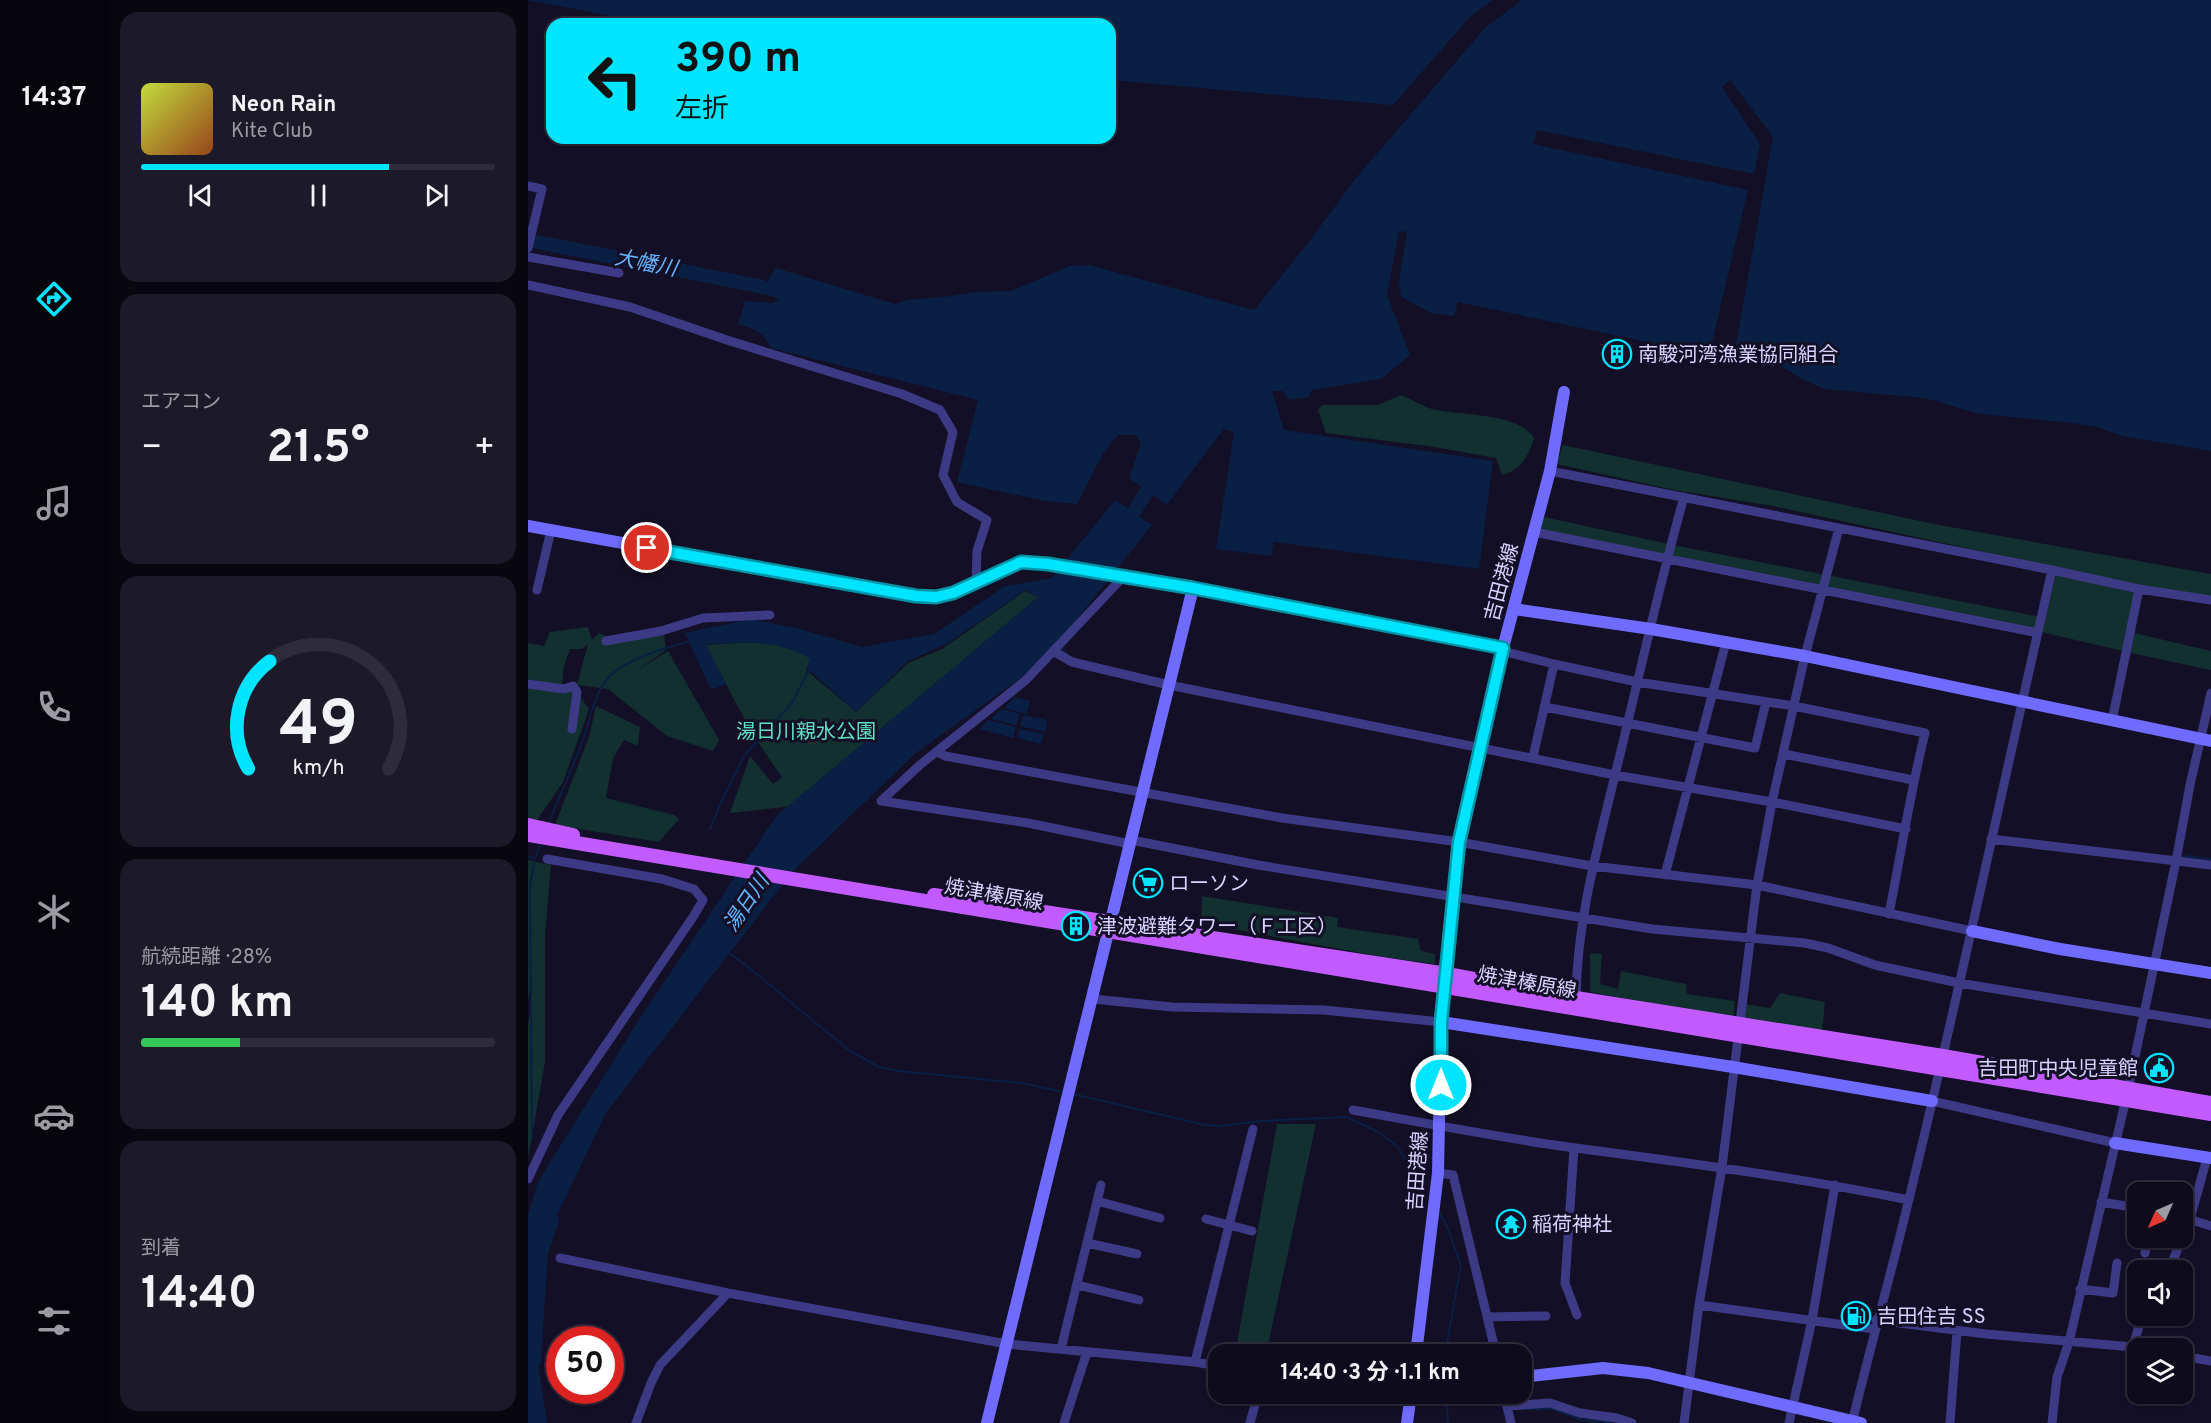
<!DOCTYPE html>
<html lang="ja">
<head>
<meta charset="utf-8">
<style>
  body { margin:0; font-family:Overpass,"Noto Sans JP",sans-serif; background:#1c1929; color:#f1f3f6; height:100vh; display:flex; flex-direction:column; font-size:22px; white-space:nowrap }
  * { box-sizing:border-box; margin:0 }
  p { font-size:20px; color:#9b9ba3 }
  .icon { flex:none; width:33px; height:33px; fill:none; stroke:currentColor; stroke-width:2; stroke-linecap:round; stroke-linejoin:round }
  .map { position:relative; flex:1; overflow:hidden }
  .side { display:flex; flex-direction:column; gap:12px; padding:12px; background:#08060f; width:420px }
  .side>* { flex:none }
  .top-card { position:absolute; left:18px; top:18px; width:570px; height:126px; border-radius:18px; box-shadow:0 2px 4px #0004,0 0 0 2px #2e2b3b; background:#00e5ff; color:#111; overflow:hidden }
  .needle { width:39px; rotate:225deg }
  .tools { position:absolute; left:1599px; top:1182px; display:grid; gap:12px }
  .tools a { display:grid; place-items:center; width:66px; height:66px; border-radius:12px; background:#0e0b1c; box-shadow:0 2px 4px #0004,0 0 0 2px #2e2b3b; font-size:30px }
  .speed { position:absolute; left:18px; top:1326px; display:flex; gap:12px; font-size:30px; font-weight:700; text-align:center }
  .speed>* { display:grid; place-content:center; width:78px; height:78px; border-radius:50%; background:#0e0b1c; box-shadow:0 2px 4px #0004,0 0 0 2px #2e2b3b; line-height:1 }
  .speed .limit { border:9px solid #d22; background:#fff; color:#111 }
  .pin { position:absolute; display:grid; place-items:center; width:51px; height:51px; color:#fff; margin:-26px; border:3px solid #fff; border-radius:50%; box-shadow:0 2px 6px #0007 }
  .me { position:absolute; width:66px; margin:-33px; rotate:0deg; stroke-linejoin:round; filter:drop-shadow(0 0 4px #0008) }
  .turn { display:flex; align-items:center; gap:21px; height:126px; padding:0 30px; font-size:27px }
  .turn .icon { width:78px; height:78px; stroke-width:2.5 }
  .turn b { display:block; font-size:42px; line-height:51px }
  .big { font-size:45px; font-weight:700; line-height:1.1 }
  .side .widget { flex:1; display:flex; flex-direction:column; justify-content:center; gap:9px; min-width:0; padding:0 21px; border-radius:18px; background:#1c1929 }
  .side .dial { align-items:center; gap:0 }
  .dial svg { height:156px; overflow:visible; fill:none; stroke:#2e2b3b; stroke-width:7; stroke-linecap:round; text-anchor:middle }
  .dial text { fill:#f1f3f6; stroke:none }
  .song { display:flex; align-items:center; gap:18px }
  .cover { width:72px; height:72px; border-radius:9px; background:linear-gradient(135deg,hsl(70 70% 55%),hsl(20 70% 35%)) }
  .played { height:6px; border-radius:3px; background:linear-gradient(90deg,#00e5ff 70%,#2e2b3b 70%) }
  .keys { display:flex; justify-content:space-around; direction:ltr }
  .heat { display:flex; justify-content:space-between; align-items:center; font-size:33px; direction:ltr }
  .charge { height:9px; border-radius:4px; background:linear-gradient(90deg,#34c759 28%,#2e2b3b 0) }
  .trip { position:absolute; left:680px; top:1344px; width:324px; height:60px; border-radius:18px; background:#0e0b1c; box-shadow:0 2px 4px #0004,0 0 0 2px #2e2b3b; font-weight:700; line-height:60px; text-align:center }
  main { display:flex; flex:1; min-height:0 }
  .tabs { display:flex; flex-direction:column; width:108px; justify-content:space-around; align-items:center; background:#06040b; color:#9b9ba3 }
  .tabs .icon { width:42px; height:42px }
  .tabs .current { color:#00e5ff }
  .tabs b { font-size:27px; color:#f1f3f6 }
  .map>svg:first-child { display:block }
  .green { fill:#12302f }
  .water { fill:#0a1f44 }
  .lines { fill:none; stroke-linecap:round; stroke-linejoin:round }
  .stream { stroke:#0a1f44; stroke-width:2 }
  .river { stroke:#0a1f44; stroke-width:14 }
  .street { stroke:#3d3a85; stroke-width:9 }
  .secondary { stroke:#6f6bff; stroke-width:12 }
  .primary { stroke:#c25bff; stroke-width:14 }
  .route-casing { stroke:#0095a6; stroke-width:15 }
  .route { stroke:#00e5ff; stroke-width:10 }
  .labels { text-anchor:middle; stroke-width:6; stroke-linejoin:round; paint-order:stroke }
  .poi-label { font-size:20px; fill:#d9d4ff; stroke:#130f26; text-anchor:start }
  .street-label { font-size:20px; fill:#d9d4ff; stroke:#130f26 }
  .park-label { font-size:20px; fill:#5fe0c0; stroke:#130f26 }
  .water-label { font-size:21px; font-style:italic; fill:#62b6ff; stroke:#130f26 }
</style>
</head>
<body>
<main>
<nav class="tabs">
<b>14:37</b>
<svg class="icon current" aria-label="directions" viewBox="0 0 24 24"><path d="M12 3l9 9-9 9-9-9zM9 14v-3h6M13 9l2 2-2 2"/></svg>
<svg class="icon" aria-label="music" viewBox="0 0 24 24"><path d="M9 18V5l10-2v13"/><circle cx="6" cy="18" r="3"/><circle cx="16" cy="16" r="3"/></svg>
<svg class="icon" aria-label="phone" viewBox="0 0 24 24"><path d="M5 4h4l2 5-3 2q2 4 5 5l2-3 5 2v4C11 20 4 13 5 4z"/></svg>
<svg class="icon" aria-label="climate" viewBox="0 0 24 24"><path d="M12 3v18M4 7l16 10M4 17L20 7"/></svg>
<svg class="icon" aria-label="car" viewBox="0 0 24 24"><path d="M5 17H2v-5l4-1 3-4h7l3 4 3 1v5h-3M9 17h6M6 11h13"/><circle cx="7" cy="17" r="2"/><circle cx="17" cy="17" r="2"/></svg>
<svg class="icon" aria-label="filters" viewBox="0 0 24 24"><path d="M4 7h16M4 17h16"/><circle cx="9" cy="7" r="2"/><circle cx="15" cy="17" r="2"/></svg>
</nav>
<section class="side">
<div class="widget">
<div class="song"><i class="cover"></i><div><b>Neon Rain</b><p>Kite Club</p></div></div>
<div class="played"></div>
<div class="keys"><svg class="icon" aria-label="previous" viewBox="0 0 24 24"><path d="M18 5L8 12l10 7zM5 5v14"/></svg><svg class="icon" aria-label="pause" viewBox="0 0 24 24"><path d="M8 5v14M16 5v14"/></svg><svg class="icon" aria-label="next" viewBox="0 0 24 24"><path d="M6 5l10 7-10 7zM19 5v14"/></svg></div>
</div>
<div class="widget"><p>エアコン</p>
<div class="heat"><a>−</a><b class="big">21.5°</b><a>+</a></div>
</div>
<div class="widget dial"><svg viewBox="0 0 100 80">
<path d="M14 69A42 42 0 1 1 86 69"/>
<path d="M14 69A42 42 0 0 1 25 14" stroke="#00e5ff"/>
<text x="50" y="56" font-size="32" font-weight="700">49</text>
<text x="50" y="72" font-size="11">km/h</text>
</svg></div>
<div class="widget"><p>航続距離 · 28%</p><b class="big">140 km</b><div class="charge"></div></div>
<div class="widget"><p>到着</p><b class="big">14:40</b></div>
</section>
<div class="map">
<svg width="1683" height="1423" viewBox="0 0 1683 1423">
  <rect width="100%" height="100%" fill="#130f26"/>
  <path class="green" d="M873 395C883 399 894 406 904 409 931 416 990 412 1006 438 1001 455 993 471 974 475L968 458 907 447 798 433 790 410 794 405H850Z
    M1035 445 1406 524 1683 574V600L1611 589 1443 549 1245 506 1146 490 1029 464Z
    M1011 516 1150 546 1513 617 1510 633 1006 532Z
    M1528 575 1607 593 1595 651 1513 632Z
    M497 591 510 597 265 806 202 813 222 756 245 784 254 777C223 736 201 690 178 645 209 643 258 637 283 659L278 670 328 712 380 663 414 649Z
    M60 627 64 640 71 633 86 640 136 635 138 650 108 671 140 651 191 740 185 751 139 736 80 689 49 685 60 644 54 649H42L36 666 34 685 0 679V643L16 646 22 632Z
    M1602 632 1683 651V670L1598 652Z
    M0 685 49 692 61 709 35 782 9 820 0 819Z
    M68 706 112 727 110 746 96 740 85 758 78 798 146 815 151 819 131 842 27 825 61 737Z
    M0 860 23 865 17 935V1062L0 1158V1026L4 997 3 977 0 1003Z
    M674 896 810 918 809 927 890 939 893 951 907 954V964L855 957 673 923Z
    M1062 953 1074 954 1072 984 1090 989 1093 971 1158 984 1159 994 1207 1001 1205 1018 1062 992Z
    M1252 993 1297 1002 1294 1033 1215 1020 1218 1004 1242 1008Z
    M749 1124H788L738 1354H707Z"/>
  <path class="water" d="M0 0H965L942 17 865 105 582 80V24H126Z
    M994 0H1683V451L1594 436 1569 427 1545 423 1452 414 1397 398 1296 389 1272 378 1228 351 1207 350 1245 137 1202 80 1194 87 1232 144 1226 174 1009 130 1005 144 1220 190 1181 355 930 302 926 316 903 313 873 297 871 280 879 232 871 231 859 295 882 355 853 379 784 390 781 397 760 400 755 391H744L756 430 965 461 951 569 746 542 743 556 688 549 706 432 696 429 639 505 601 478 613 443 607 435H590L575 454 549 504 517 501 429 482 450 400 243 348C235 332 227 329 210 324L217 301 245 303 251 299 233 292 248 268 367 304 380 300 424 296 446 292 483 291 542 266 561 265 726 310 780 243 828 178 957 28Z
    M587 500 624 525 515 662 388 753 265 871 78 1113 5 1265 7 1343 19 1423H0V1215L10 1182 112 1018 249 815 510 597 498 590 420 643 380 661 328 712 279 668 282 659C251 639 213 642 178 645L198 684 183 690 157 633 223 619 272 629 334 647 406 634 477 586 524 578Z
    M487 697 502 701 498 714 476 708Z
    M473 709 492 714 488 725 463 719Z
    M495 715 519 720 517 732 492 726Z
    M460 720 488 727 485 738 451 729Z
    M492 729 516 734 513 744 489 738Z"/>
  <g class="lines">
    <path class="stream" d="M534 649 541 656
      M20 825C31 797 44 769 55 740 62 720 66 693 81 677 100 658 139 647 164 641
      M182 829 191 807 216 756 264 703 282 668
      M1656 856 1683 859
      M0 857 7 858
      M199 952 214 962 322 1051 351 1067 371 1071 493 1083 536 1092
      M545 1094 677 1125 692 1126 734 1121 819 1117 850 1132 869 1146 897 1189
      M4 1138 2 885 7 858 13 842
      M912 1214 919 1227 933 1265 917 1354
      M918 1394 920 1423
      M995 1409H1025L1054 1420 1083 1422"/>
    <path class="river" d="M0 240 235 287
      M593 526 607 510 619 491
      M6 1361 13 1252 24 1220"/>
    <path class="street" d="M0 186 14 189 0 248
      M0 257 91 273
      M0 285 102 307 202 341 374 394 412 410 425 432 415 475 429 502 459 520 449 551 448 582
      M1022 471 1524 570 1611 589 1683 600
      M1006 532 1510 633
      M595 577 498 680 393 764 353 801 500 823 602 844
      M9 590 23 530
      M78 641 133 631 175 618 242 615
      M525 651 544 662 641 685 1087 775 1244 802 1378 829
      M974 651 1026 664
      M0 684 36 689 45 686 49 692 44 729
      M1017 707 1227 748 1238 702
      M1584 721 1611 589
      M409 752 417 756 754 818 931 842 1064 866 1229 885 1444 931
      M1256 754 1385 780
      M1005 757 1026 664 1109 682 1266 706 1397 733C1382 793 1373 854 1361 914
      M1463 839 1683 865
      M603 840 730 865 1124 929 1277 943 1300 948 1347 965 1431 983 1683 1024
      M1137 875 1198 642
      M1048 998C1049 921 1069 850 1087 775 1110 682 1130 589 1156 497
      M565 999 644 1007 796 1010 913 1022
      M1404 1101 1587 1143
      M825 1110C896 1123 968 1137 1040 1147 1154 1162 1268 1177 1381 1200
      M1046 1148 1037 1283 1049 1315
      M910 1173 925 1175 968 1354
      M0 1179 30 1115 165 917 175 900 166 889 134 879 19 859
      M569 1201 632 1218
      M1573 1202 1610 1208
      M1654 1217 1683 1226
      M678 1219 724 1231
      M559 1243 609 1254
      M1617 1253 1620 1238
      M32 1258 200 1293 479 1344 667 1362 690 1366
      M1641 1270 1662 1219 1679 1158
      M550 1285 611 1300
      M1552 1289 1585 1293 1589 1263
      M1171 1305 1346 1329
      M959 1317 1018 1316
      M1348 1320 1458 1334 1616 1348
      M1605 1346 1614 1316
      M533 1349 573 1185
      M1654 1356 1683 1361
      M667 1362 725 1129
      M834 1394 882 1403
      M976 1394 983 1423
      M979 1406 1022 1403 1052 1413 1089 1418 1104 1423
      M108 1423 123 1383 132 1365 200 1293
      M536 1423 559 1352
      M722 1423 730 1394
      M1156 1423 1171 1305 1194 1167 1229 885 1244 802 1277 656 1311 528
      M1261 1423 1284 1320 1307 1185
      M1324 1423C1342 1348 1363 1274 1381 1199 1432 990 1476 780 1524 570
      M1422 1423 1429 1331
      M1524 1423 1529 1377 1541 1342 1600 1090 1648 861 1662 785 1683 693"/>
    <path class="secondary" d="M0 526 388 596 408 597 425 593 493 562 520 564 665 588 975 648
      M986 609 1123 629 1277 656 1683 741
      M1444 931 1532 949 1683 973
      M913 1022 1205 1067 1404 1101
      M1587 1143 1683 1158
      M888 1354 910 1173 913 1022 931 842 975 648 1022 471 1036 392
      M993 1377 1075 1368 1120 1373 1333 1423
      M459 1423 665 588
      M879 1423 883 1394"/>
    <path class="primary" d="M0 825 45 835
      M0 835 1683 1114
      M406 895 919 974 1048 998 1415 1056 1683 1103"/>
  </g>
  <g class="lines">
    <g class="route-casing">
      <path id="route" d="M119 548 388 596 408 597 425 593 493 562 520 564 665 588 975 648 931 842 913 1022V1085"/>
    </g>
    <use href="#route" class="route"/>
  </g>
  <defs>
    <g id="building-ring" transform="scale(1.5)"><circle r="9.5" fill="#130f26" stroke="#00e5ff" stroke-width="1.5"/><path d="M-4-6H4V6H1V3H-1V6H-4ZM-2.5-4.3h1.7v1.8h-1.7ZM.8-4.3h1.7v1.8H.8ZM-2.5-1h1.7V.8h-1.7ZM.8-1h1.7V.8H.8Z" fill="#00e5ff"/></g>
    <g id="supermarket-ring" transform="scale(1.5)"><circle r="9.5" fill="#130f26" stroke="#00e5ff" stroke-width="1.5"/><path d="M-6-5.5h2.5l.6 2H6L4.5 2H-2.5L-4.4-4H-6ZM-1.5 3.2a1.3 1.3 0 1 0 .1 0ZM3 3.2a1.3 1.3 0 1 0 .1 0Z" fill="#00e5ff"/></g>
    <g id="civic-ring" transform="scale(1.5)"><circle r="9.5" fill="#130f26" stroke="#00e5ff" stroke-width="1.5"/><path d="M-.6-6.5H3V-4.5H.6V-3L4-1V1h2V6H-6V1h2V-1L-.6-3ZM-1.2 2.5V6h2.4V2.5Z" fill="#00e5ff"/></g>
    <g id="temple-ring" transform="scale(1.5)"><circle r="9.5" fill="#130f26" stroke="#00e5ff" stroke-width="1.5"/><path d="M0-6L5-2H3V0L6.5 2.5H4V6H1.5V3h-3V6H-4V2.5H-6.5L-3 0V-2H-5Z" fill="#00e5ff"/></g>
    <g id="fuel-ring" transform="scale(1.5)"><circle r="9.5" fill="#130f26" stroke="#00e5ff" stroke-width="1.5"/><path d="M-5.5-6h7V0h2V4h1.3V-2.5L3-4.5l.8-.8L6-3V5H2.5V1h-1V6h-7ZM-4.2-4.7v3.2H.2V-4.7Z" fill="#00e5ff"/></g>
  </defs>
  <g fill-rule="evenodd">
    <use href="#building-ring" x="1089" y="354"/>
    <use href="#supermarket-ring" x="620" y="883"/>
    <use href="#building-ring" x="548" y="926"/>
    <use href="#civic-ring" x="1631" y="1068"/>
    <use href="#temple-ring" x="983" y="1224"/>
    <use href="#fuel-ring" x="1328" y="1316"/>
  </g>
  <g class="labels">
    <g class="poi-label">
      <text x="1110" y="361">南駿河湾漁業協同組合</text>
      <text x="641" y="890">ローソン</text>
      <text x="569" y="933">津波避難タワー（Ｆ工区）</text>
      <text x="1610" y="1075" text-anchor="end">吉田町中央児童館</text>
      <text x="1004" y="1231">稲荷神社</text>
      <text x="1349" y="1323">吉田住吉 SS</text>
    </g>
    <g class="street-label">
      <text transform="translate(973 582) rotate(-75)" y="7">吉田港線</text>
      <text transform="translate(466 894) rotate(10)" y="7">焼津榛原線</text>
      <text transform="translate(999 982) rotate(10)" y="7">焼津榛原線</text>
      <text transform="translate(889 1171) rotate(-86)" y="7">吉田港線</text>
    </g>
    <g class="park-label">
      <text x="278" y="738">湯日川親水公園</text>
    </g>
    <g class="water-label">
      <text transform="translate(118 263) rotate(11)" y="7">大幡川</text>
      <text transform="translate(218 903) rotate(-56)" y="7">湯日川</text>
    </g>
  </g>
</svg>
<div class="tools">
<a><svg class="needle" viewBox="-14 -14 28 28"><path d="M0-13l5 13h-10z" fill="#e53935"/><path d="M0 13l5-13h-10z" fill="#9b9ba3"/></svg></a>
<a><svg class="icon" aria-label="sound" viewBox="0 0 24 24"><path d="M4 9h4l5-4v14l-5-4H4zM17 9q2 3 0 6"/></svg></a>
<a><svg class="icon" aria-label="layers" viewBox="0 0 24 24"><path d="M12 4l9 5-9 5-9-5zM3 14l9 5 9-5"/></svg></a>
</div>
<div class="speed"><div class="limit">50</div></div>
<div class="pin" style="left:119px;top:548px;background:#d93025"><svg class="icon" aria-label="arrive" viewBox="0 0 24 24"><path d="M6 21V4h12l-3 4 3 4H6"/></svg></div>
<svg class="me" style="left:913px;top:1085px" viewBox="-20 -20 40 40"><circle r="17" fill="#00e5ff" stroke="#fff" stroke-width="3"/><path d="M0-11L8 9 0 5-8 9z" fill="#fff"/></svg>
<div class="trip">14:40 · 3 分 · 1.1 km</div>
<div class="top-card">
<div class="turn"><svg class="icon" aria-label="left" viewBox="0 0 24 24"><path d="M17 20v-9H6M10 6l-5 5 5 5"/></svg><div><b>390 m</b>左折</div></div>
</div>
</div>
</main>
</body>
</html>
